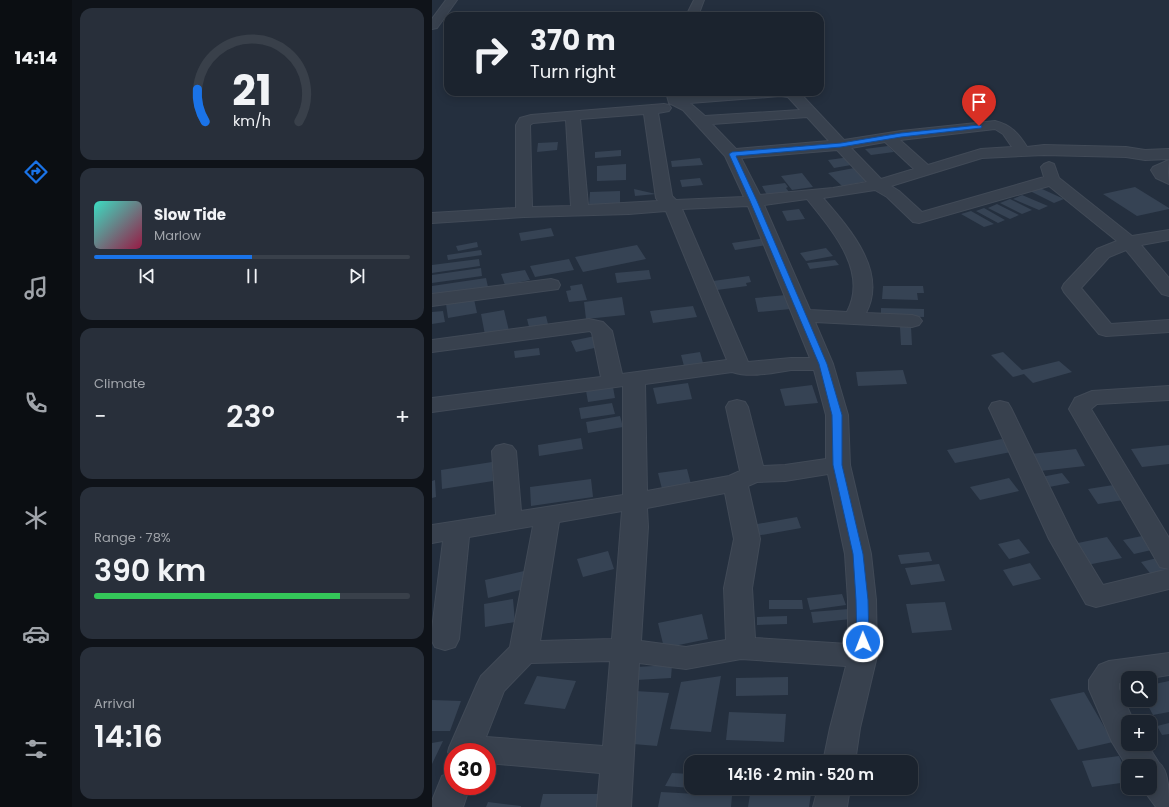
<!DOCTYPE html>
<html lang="en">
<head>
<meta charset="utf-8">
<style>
  body { margin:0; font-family:Poppins,sans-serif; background:#282f3a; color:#f1f3f6; height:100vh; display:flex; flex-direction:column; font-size:15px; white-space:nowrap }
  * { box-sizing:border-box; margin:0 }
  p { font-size:13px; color:#a0a4aa }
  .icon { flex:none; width:22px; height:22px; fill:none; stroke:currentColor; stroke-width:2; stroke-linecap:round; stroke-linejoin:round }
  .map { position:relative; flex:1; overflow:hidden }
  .sheet { display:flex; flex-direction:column; gap:8px; padding:8px; background:#0f1319; width:360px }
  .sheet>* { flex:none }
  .guide { position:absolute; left:12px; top:12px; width:380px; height:84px; border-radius:12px; box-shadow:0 2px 10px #0003,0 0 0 1px #39404a; background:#1b232e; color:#f1f3f6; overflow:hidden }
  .tools { position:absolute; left:689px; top:671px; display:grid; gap:8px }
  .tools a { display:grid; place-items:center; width:36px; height:36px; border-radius:8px; background:#1b232e; box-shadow:0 2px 10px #0003,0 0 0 1px #39404a; font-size:20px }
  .speed { position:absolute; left:12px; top:743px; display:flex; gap:8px; font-size:20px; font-weight:700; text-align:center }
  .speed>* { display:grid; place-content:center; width:52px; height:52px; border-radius:50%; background:#1b232e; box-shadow:0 2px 10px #0003,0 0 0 1px #39404a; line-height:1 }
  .speed .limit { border:6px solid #d22; background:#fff; color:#111 }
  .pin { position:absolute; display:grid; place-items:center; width:34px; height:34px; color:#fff; margin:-41px -17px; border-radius:50% 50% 50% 0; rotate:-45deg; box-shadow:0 0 4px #0007 }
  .pin .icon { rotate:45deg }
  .me { position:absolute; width:44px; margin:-22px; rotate:359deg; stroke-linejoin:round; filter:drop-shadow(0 0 3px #0008) }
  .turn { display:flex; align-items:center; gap:14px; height:84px; padding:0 20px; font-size:18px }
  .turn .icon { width:52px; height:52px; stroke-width:2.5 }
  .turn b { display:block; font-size:28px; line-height:34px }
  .big { font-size:30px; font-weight:600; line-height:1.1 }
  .sheet .tile { flex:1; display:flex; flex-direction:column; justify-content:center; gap:6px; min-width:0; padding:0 14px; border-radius:12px; background:#282f3a }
  .sheet .dial { align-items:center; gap:0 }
  .dial svg { height:104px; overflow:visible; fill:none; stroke:#39404a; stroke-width:7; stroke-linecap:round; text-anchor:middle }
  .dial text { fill:#f1f3f6; stroke:none }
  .song { display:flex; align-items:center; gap:12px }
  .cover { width:48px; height:48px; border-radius:6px; background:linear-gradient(135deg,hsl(170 70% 55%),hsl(340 70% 35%)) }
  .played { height:4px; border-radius:2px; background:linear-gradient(90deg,#1a73e8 50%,#39404a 50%) }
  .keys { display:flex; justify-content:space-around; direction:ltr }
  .heat { display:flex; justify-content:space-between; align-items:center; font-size:22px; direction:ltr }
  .charge { height:6px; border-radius:3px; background:linear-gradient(90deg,#34c759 78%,#39404a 0) }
  .trip { position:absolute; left:252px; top:755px; width:234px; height:40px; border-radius:12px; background:#1b232e; box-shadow:0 2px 10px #0003,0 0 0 1px #39404a; font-weight:600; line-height:40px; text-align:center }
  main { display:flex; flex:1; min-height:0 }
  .tabs { display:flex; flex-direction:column; width:72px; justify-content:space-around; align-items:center; background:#0b0e12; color:#a0a4aa }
  .tabs .icon { width:28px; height:28px }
  .tabs .selected { color:#1a73e8 }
  .tabs b { font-size:18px; color:#f1f3f6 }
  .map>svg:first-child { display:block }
  .building { fill:#364354 }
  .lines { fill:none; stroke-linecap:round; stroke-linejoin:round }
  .minor-casing { stroke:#414a57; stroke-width:2 }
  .minor { fill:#38414e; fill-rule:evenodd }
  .route { fill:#1a73e8; stroke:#114b97 }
</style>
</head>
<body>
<main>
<nav class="tabs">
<b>14:14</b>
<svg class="icon selected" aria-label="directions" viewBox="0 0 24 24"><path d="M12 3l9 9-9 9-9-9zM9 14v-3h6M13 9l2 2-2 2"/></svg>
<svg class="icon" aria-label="music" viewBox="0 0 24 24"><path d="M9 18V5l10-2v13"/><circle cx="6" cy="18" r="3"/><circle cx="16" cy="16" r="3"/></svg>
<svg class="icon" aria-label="phone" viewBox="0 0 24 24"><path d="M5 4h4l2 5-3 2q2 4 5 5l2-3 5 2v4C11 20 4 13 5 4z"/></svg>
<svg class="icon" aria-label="climate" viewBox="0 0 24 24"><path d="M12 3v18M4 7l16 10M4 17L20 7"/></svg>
<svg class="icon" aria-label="car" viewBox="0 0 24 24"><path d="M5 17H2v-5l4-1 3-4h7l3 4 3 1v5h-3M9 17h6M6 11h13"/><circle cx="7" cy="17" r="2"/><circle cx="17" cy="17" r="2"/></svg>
<svg class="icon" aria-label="filters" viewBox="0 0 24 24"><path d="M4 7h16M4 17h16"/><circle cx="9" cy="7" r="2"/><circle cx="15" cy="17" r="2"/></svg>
</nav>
<section class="sheet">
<div class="tile dial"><svg viewBox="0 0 100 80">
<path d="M14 69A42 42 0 1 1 86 69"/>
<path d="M14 69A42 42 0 0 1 8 44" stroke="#1a73e8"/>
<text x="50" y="56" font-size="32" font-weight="700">21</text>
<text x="50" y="72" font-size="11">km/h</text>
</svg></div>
<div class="tile">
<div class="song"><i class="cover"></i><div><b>Slow Tide</b><p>Marlow</p></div></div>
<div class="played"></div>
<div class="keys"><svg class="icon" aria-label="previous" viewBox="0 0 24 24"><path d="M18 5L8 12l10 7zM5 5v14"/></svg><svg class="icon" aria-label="pause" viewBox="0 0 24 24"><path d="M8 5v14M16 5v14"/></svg><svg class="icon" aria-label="next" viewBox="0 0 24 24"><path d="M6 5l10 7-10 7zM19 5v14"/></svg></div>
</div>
<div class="tile"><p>Climate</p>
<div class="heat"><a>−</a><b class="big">23°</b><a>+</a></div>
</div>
<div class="tile"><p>Range · 78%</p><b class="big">390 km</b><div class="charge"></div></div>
<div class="tile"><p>Arrival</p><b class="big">14:16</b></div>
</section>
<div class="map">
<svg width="737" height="807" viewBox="0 0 737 807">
  <rect width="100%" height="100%" fill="#242f3e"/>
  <path class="building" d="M126 142 125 150 105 152 106 143Z
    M456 146 462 152 439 155 433 149Z
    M189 150V156L163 158V152Z
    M418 157 425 164 402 168 396 160Z
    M268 158 271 165 240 167 239 161Z
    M194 164V172L178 173 194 172V180L165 181V166Z
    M422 168 436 181 410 186 396 173Z
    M370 173 381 187 360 190 349 176Z
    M268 178 271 185 250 187 248 180Z
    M353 183 356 187 354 188 357 192 335 195 330 186Z
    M703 187 737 208V209L705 216 671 194Z
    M608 188 632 199 622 203 598 191Z
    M202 189 224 194 203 196Z
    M188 191V203L157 205 158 192Z
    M590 195 616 206 607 210 581 199Z
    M578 199 600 210 590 214 568 203Z
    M565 204 587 215 578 219 556 208Z
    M552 208 573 220 566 223 544 211Z
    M367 209 373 219 355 221 350 211Z
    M539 211 562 224 552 227 529 214Z
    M119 228 122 236 89 241 87 233Z
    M333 238 336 245 303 250 300 243Z
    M45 242 46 247 26 251 24 246Z
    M205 245 214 259 151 272 143 257Z
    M394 248 401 256 374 261 368 253Z
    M49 250 50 255 16 260 15 255Z
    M47 259 48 266 0 273V265Z
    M137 259 142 270 103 277 98 266Z
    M403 260 407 265 378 269 375 263Z
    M49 268 50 276 0 283V275Z
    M93 270 98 280 73 285 69 274Z
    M217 270 219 279 185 283 183 273Z
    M317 276 319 282 314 283 315 286 285 290 281 281Z
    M54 278 56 287 0 295V286Z
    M150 284 155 300 137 302 134 291 139 290 138 286Z
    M451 286H491L492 293H485L486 300 450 299Z
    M354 295 359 309 326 312 323 298Z
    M190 297 193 315 154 319 152 302Z
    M42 299 45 313 16 318 14 304Z
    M261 306 265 317 221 323 218 311Z
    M449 308 492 309V317L449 316Z
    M72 310 77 331 53 335 49 314Z
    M11 311 13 322 0 324V312Z
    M114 316 117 328 98 331 95 319Z
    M468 327H479L480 345H469Z
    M163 336 167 347 144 352 139 341Z
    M107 348 108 355 83 358 82 351Z
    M268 352 271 363 252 366 249 355Z
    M571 352 590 370 627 361 640 372 601 383 592 374 581 377 559 355Z
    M471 370 475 384 426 386 424 372Z
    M256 383 260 399 225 404 221 388Z
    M380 385 386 403 353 406 348 389Z
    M181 387 183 398 156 402 154 391Z
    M180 403 183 414 149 419 147 408Z
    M188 416 191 427 156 433 154 422Z
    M149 438 151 449 107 456 106 445Z
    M570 439 579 452 523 463 515 450Z
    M737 445V464L710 467 699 449Z
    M644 449 653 466 608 471 599 454Z
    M60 462 61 481 10 489 9 470Z
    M255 469 259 484 230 489 226 473Z
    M630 473 638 483 617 487 609 477Z
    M577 478 587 491 548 500 538 487Z
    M159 479 161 497 99 506 98 487Z
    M3 480 4 497 0 498V481Z
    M694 483 704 498 666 504 656 489Z
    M365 517 369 528 324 536 320 525Z
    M729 532 737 542V546L702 554 691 540Z
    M675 537 690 558 655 565 641 544Z
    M587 539 598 553 577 559 566 544Z
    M176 551 182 569 151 577 145 559Z
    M497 552 500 561 469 564 466 555Z
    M737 555V579L725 582 709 562Z
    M598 563 609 579 581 586 571 570Z
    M507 564 513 581 479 585 473 568Z
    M92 571 96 588 56 598 53 580Z
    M410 594 414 605 378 610 375 598Z
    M81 599 83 622 53 627 52 604Z
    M337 600H370L371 609H337Z
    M513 602 520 630 480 633 474 604Z
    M417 609 419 619 381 623 379 612Z
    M270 614 276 639 232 648 226 623Z
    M355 616V624L325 625V617Z
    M240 665 239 678 204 680V667Z
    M105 676 144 681 133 709 92 704Z
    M289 676 279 732 238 729 249 682Z
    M356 677V695L304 696V678Z
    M737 681V712L721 715 713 700H718V685Z
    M203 691 237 693 225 746 189 743Z
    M652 692 681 742 646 750 618 699Z
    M0 700 29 701 18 731H0Z
    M297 712 354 714 352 742 294 740Z
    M737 723V734L730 735 725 726Z
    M11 741 0 764V743Z
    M687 756 696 777V782L660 787 650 761Z
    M325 757 379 759V762H325Z
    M240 773 259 774V788L233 786Z
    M319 788 379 794 377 807H316Z
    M229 792 300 796 299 807H226Z
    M111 794H172L170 807H108Z
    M56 802 89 806V807H54Z"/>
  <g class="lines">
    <g class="minor-casing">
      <path id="minor" d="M14 0H25L5 28 0 29V19Z
        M262 0H272L266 16H254Z
        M234 92H248V95L294 92H367L412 140 469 131 563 121C579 125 586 133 595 147L612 145 694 147 713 150 737 149V159L713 160 694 157 612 155 550 158 459 186 467 191 490 212 612 177 609 167 612 164 617 162 622 164 627 178 700 236 737 230V240L709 245 737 278V296L730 294 694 250 677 257 649 288 679 324 737 320V332L674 336 667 334 632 292 630 288 632 284 665 249 685 241 617 186 487 223 481 222 455 197 443 190 391 198C417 228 456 271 434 313L480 315 487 317 490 321 487 325 480 327 383 322 401 364 416 415 418 465 439 554 444 600 445 656 428 728 423 762H391L398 728 414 666 309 659 254 669 207 663 199 807H165L168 773 55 763V752H21V761L16 752 17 748 45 684 49 676 78 647 101 526 37 537 27 639 23 647 13 650 3 647 0 641V629L11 541 0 543V525L64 515 60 451 64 446 72 444 80 446 84 451 89 511 191 495V386L0 412V398L169 377 160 333 158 331 0 352V340L157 319 171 322 180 331 190 374 295 360 234 211 197 214 92 217 0 223V213L84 208V125L88 118 99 115 232 104 237 105 239 108 237 111 226 113 240 196 244 200 312 197 293 156 251 110 237 103ZM348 96 356 97 368 110 273 116 258 103ZM212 114 224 198 226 201 156 205 148 119ZM375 117 397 141 304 149 280 124ZM134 120 139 206 100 207 98 125 101 123ZM563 129 571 134 580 147 549 149 496 165 468 140ZM453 142 482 169 449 179 419 148ZM405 150 435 182 401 188 328 195 309 158ZM375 199C399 229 437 271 415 312L378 310 332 205ZM316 206 378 358H359L316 362 250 209ZM359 370H382L394 415V459L353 465 331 466 316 407 313 402 305 400 297 402 294 407 308 471 297 476 215 491 213 384 300 372C318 378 340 373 359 370ZM396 474 413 554 416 600V644L323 638 320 588 328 539 316 486 325 482 353 481ZM293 493 302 539 292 588 294 640 254 647 209 641 216 527 215 508ZM190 511 180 639 108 641 127 522ZM178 661 171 746 54 737 72 691 99 663Z
        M737 160 736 172 737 184 724 178 719 170 721 167Z
        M119 279 126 281 128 285 126 289 0 306V294Z
        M737 386V400L665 404 659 409 737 538V569L728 567 637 409 643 398 660 391Z
        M568 401 576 403 579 408 643 539 671 585 737 569V589L664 607 654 604 617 539 557 408 560 403Z
        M737 653V675L718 678H696V682L687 683V689L702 722H696V744H715L727 763C737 770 737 793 737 807H724L710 788H718V766H696V768L680 742 657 689V680L667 665 677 661Z
        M21 772V786H38L31 807H0V801L10 776Z
        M386 788H418L415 807H381Z"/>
    </g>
    <use href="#minor" class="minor"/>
  </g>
  <path class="route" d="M547 125 550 126 549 128 469 137 409 147 304 156 325 201 395 364 410 415V465L431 554 436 600 437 642 435 646 431 647 427 646 425 642 424 600 421 554 401 465 400 415 387 364 318 201 297 154 300 152 409 143 469 133Z"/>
</svg>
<div class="tools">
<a><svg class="icon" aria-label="search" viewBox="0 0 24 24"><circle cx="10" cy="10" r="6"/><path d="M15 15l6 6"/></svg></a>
<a>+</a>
<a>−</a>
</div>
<div class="speed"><div class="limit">30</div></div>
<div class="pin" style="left:547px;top:126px;background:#d93025"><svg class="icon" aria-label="arrive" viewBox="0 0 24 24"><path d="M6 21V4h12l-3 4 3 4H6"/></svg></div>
<svg class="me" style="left:431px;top:642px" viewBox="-20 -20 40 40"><circle r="17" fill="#1a73e8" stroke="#fff" stroke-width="3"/><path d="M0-11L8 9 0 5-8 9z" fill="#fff"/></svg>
<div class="trip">14:16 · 2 min · 520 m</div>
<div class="guide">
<div class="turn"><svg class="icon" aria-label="right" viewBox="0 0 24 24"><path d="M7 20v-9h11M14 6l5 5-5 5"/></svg><div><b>370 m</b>Turn right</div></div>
</div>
</div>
</main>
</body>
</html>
